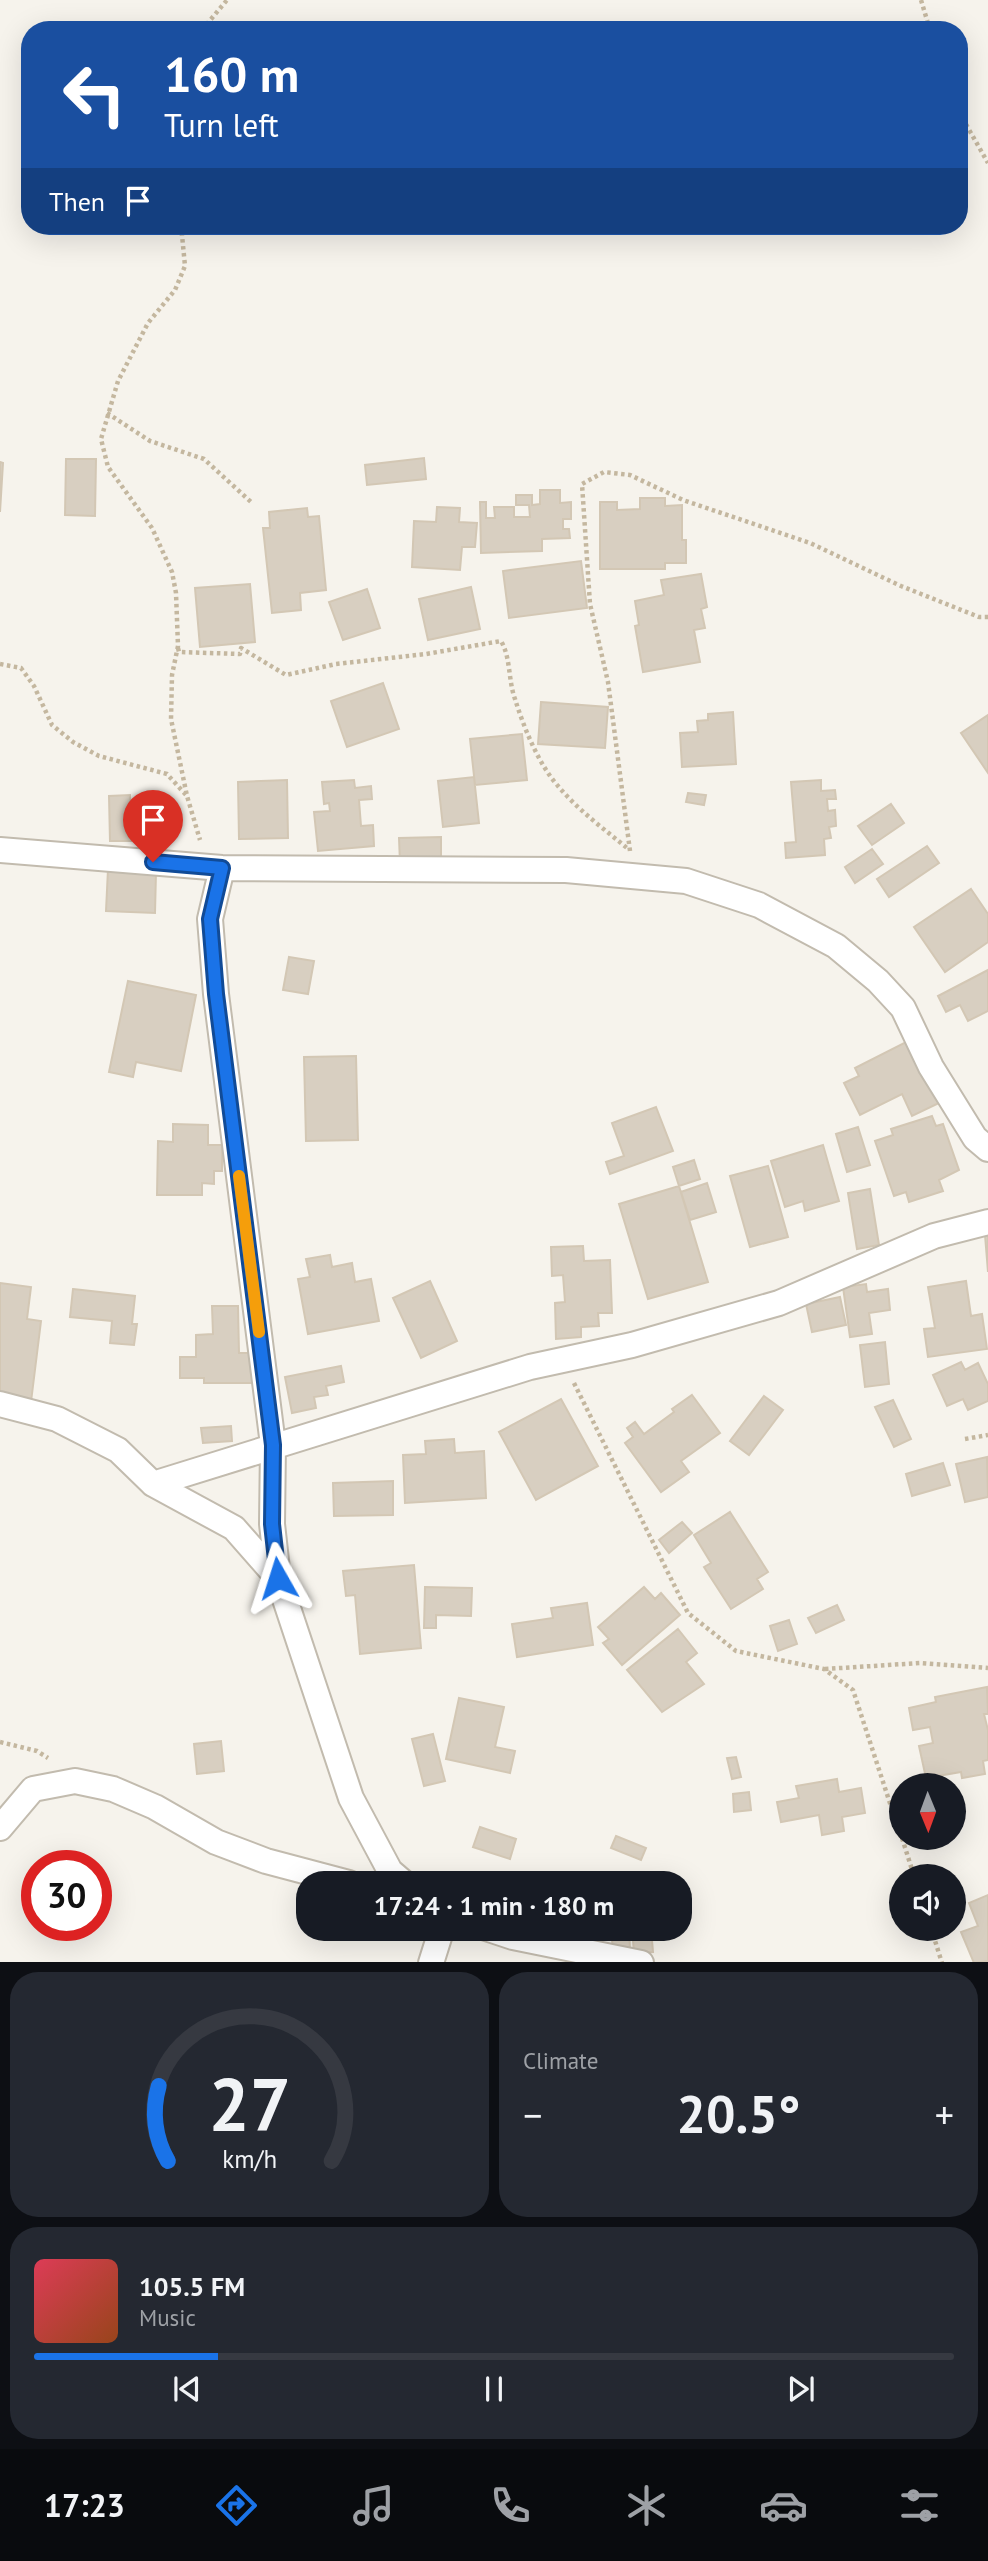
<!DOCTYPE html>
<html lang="en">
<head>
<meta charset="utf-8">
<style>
  body { margin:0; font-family:"PT Sans",sans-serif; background:#242831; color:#f1f3f6; height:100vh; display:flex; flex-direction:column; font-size:26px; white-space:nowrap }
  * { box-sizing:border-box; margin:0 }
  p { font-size:23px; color:#9ea1a6 }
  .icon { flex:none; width:38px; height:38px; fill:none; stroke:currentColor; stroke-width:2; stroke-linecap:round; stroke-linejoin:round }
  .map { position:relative; height:1962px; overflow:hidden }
  .sheet { display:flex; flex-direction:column; gap:10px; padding:10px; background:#0d0f14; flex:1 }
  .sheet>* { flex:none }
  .top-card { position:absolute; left:21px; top:21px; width:947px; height:214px; border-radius:28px; box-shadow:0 7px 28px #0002; background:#1a4fa0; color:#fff; overflow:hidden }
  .needle { width:46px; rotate:179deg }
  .fabs { position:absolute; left:889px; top:1773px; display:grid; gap:14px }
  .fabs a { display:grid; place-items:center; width:77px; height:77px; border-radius:50%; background:#171b24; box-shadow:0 7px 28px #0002; font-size:35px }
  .speed { position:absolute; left:21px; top:1850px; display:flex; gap:14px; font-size:35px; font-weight:700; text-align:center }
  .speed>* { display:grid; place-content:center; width:91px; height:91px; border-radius:50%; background:#171b24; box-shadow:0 7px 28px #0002; line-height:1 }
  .speed .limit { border:10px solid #d22; background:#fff; color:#111 }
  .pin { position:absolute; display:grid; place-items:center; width:60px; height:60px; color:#fff; margin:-72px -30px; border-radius:50% 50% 50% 0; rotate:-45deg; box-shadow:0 0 7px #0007 }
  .pin .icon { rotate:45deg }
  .me { position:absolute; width:77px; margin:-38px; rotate:354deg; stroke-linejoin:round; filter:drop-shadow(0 0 5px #0008) }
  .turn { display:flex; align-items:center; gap:24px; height:147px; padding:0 28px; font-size:32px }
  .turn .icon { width:91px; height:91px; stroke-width:2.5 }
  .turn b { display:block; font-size:49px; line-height:60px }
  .then { display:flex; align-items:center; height:66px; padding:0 28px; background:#0003; gap:14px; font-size:26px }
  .big { font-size:52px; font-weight:800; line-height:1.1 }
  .sheet .card { flex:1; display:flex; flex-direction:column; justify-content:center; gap:10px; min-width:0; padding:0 24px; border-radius:28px; background:#242831 }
  .sheet .dial { align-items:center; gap:0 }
  .dial svg { height:182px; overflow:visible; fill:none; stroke:#363941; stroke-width:7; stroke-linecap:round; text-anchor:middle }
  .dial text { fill:#f1f3f6; stroke:none }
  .song { display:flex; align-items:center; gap:21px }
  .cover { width:84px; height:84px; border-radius:10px; background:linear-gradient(135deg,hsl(350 70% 55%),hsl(20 70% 35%)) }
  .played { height:7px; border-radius:4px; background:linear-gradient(90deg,#1a73e8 20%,#363941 20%) }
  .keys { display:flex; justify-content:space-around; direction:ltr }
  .heat { display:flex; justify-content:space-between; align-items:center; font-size:38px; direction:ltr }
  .sheet .tiles { flex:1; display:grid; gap:10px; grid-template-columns:1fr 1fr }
  .card:last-child { grid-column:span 2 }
  .trip { position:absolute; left:296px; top:1871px; width:396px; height:70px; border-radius:28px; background:#171b24; box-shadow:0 7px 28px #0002; font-weight:800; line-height:70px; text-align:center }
  .dock { display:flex; height:112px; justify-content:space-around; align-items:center; background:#090b0e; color:#9ea1a6 }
  .dock .icon { width:49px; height:49px }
  .dock .active { color:#1a73e8 }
  .dock b { font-size:32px; color:#f1f3f6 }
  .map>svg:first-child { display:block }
  .building { fill:#d8cfc1; stroke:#d3c7b4; stroke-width:2 }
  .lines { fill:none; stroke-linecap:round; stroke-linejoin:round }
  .minor-casing { stroke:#c2bbae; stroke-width:28 }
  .path { stroke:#c4b79f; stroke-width:4.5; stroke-dasharray:3.5 3.5; stroke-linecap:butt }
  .minor { stroke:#fff; stroke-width:24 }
  .route-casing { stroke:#114b97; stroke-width:18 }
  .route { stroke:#1a73e8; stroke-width:12 }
  .slow { stroke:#f59e0b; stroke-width:12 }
</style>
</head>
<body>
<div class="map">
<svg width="988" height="1963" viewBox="0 0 988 1963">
  <rect width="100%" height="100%" fill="#f6f3ec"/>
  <path class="building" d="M424 458 426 479 367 485 365 465Z
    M66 459H96L95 516 65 515Z
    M0 462 3 463 0 512Z
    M540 490H560V503L571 502V519H563V529H569L570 538 542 539V551L481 553 480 502H486V518H495L494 507H514V517H530L529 505H516V495H532V505L540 504Z
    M640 498H665V506L682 505V540H686V563H665V569H600V502H617V510L640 509Z
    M437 507 460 508 459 522 477 523 475 547H462L460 570 412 567 414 521 436 522Z
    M307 508 308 517 319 516 326 590 300 593 301 610 272 613 263 528H270L269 512Z
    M581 561 587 608 509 618 503 571Z
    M701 574 707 607 701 609 705 628 694 630 700 662 643 672 635 626 639 625 635 601 664 595 661 580Z
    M250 584 255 642 200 647 195 588Z
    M471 587 480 629 428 640 419 599Z
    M367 589 380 628 343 640 329 602Z
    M383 683 399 729 347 747 331 701Z
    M541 702 608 707 605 748 538 744Z
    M733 712 736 764 682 767 680 733 698 732 697 721 708 720V714Z
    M988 715V773L961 733Z
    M522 734 527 780 475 785 470 739Z
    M474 777 479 823 443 827 438 781Z
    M287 780 288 838 239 839 238 782Z
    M354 780 355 788 371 786 372 799 359 800 361 826 373 825 374 846 318 851 314 812 330 811 329 803 324 804 322 782Z
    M821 780V791L835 790 836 799H827L828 811 835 810 836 826 829 827 831 838 824 839 825 855 786 858 785 843 796 842 791 782Z
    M688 793 706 795 704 805 686 802Z
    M130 795 131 841H110L109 796Z
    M891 804 904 823 872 845 858 826Z
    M441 837V862L400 863 399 838Z
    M927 846 939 863 889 897 877 879Z
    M872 849 883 864 855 883 845 867Z
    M108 869 156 872 155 913 106 911Z
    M971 889 988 914V942L945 972 914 927Z
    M289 957 314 961 308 994 283 990Z
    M988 970V1011L968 1021 960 1005 946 1012 938 996Z
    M128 981 196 995 181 1071 136 1062 133 1077 109 1072Z
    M908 1041 939 1103 912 1116 902 1094 860 1115 844 1083 859 1076 855 1068Z
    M356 1056 358 1140 306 1141 304 1057Z
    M656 1107 673 1151 610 1174 606 1162 624 1156 612 1123Z
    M932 1116 936 1126 943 1124 959 1170 939 1180 943 1191 909 1202 906 1192 894 1196 875 1141 893 1135 891 1129Z
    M173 1124 208 1125V1145H222V1171H214V1184L202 1183V1195H157L158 1141 173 1142Z
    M858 1127 870 1165 847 1172 836 1134Z
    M823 1145 839 1201 805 1211 803 1201 785 1207 771 1161Z
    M694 1160 700 1179 679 1186 673 1167Z
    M768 1166 788 1237 750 1247 730 1176Z
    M707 1183 716 1212 690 1220 681 1192Z
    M679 1186 708 1282 648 1299 619 1204Z
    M870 1189 879 1245 857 1249 848 1193Z
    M985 1235H988V1272Z
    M583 1246 584 1261 610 1260 612 1313H598L599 1326 581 1327V1337L556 1339 555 1303 565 1302 563 1275 552 1276 551 1247Z
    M330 1255 332 1267 352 1263 355 1282 371 1279 379 1321 308 1334 298 1279 310 1277 306 1259Z
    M430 1281 457 1341 421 1358 393 1298Z
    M966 1281 971 1316 982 1314 987 1349 928 1357 924 1329 935 1328 928 1287Z
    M0 1283 31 1287 27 1319 41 1321 31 1402 0 1398Z
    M866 1284 867 1292 888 1289 890 1310 869 1313 872 1334 850 1337 843 1287Z
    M73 1289 135 1296 132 1324H137L134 1345 110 1343 112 1321 70 1317Z
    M840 1297 846 1325 812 1332 806 1304Z
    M212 1306H238L239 1353H256V1383H204V1378H180V1357H196V1335L213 1334Z
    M885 1342 889 1384 865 1387 860 1345Z
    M961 1362 965 1370 978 1363 988 1384V1401L968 1410 963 1399 947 1406 933 1375Z
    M341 1366 344 1382 326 1386 328 1395 314 1397 316 1408 292 1413 285 1377Z
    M692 1395 720 1433 681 1461 689 1472 661 1492 625 1443 633 1437 627 1428 635 1422 644 1434 674 1412 672 1409Z
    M764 1396 783 1410 749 1455 730 1441Z
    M561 1399 598 1466 536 1500 499 1432Z
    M893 1400 911 1439 894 1447 875 1407Z
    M231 1426 232 1441 203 1443 201 1428Z
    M454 1439 455 1453 484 1451 486 1498 405 1503 403 1455 426 1454 425 1441Z
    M987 1457 988 1497 965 1502 956 1464Z
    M943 1463 950 1485 912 1496 906 1474Z
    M393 1481V1515L334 1516 333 1483Z
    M730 1512 768 1572 757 1579 763 1589 731 1609 704 1567 711 1563 694 1535Z
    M682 1522 692 1533 669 1553 659 1540Z
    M414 1565 421 1648 360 1654 355 1595 346 1596 343 1571Z
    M425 1587 472 1588 471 1616 436 1615V1628H424Z
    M644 1587 655 1599 661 1593 680 1615 622 1665 603 1643 609 1639 598 1627Z
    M587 1603 593 1645 517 1657 512 1624 553 1618 551 1608Z
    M837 1605 844 1620 816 1633 808 1618Z
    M789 1620 797 1644 778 1651 770 1626Z
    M678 1629 697 1653 686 1662 704 1684 662 1712 627 1670Z
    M987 1687 988 1714H984L988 1730V1760L983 1761 985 1774 962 1778 961 1772 926 1778 919 1746 933 1743 930 1727 913 1730 909 1708 936 1702 935 1697Z
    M459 1698 504 1707 495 1747 515 1751 510 1773 446 1759Z
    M433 1734 445 1781 424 1786 412 1739Z
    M221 1741 224 1771 197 1774 194 1744Z
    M736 1757 741 1777 732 1779 727 1758Z
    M837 1779 839 1792 861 1788 865 1813 842 1817 844 1831 822 1835 819 1815 781 1822 777 1802 799 1798 796 1786Z
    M749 1792 751 1810 734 1812 733 1794Z
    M480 1827 516 1839 510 1859 473 1847Z
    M616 1836 646 1848 641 1860 611 1848Z
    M988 1895V1961L974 1963 961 1932 978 1926 969 1903Z
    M611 1928H629L630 1950 613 1951Z
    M632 1928H651L653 1952 634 1953Z"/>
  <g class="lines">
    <g class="minor-casing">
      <path id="minor" d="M0 850 222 868 566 870 686 881 759 905 836 946 878 981 903 1008 931 1067 975 1138 988 1149
        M222 868 210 919 216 994 273 1445 272 1524 278 1578
        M0 1404 57 1419 118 1450 153 1484 234 1528 278 1578 351 1798 390 1871 404 1883
        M153 1484 530 1367 632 1345 779 1303 934 1236 988 1222
        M0 1828 33 1789 75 1781 113 1789 155 1807 216 1842 266 1861 349 1883
        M486 1928 513 1937 641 1963
        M431 1963 442 1928"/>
    </g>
    <path class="path" d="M921 0 930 30
      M202 30 227 0
      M959 112 988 163
      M178 226 182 235 185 266 175 290 148 323 118 381 101 439 108 467 152 528 172 572 176 593 178 646 172 675 171 719 187 796 200 840
      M107 413 150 441 204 459 251 502
      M178 648 179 652 240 654 241 648 286 675 336 664 426 654 501 641C511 658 508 680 515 699 524 728 538 763 558 786 578 810 604 829 627 848
      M0 664 21 668 34 686 52 725 73 742 99 756 167 774 186 795
      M630 851 608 682 590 604 582 484 604 472 630 475 683 500 810 543 901 586 979 617H988
      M574 1383 688 1613 736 1651 824 1669 853 1690 901 1837
      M965 1439 988 1435
      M825 1669 920 1663 988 1668
      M0 1742 37 1751 48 1758
      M902 1838 914 1876
      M931 1928 942 1963"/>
    <use href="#minor" class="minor"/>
  </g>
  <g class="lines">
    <g class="route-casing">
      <path id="route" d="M153 862 222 868 210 919 216 994 273 1445 272 1524 278 1578"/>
    </g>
    <use href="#route" class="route"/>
    <path class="slow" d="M239 1176 259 1332"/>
  </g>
</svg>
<div class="fabs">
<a><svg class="needle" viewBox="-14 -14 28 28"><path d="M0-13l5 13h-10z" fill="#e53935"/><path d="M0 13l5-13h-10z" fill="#9ea1a6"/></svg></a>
<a><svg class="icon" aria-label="sound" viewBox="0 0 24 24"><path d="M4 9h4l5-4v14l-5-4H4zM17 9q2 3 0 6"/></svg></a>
</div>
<div class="speed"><div class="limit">30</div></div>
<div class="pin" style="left:153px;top:862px;background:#d93025"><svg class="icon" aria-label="arrive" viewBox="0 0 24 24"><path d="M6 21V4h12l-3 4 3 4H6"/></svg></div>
<svg class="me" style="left:278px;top:1578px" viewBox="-20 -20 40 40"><path d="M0-17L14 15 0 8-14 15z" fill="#1a73e8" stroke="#fff" stroke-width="4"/></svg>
<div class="trip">17:24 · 1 min · 180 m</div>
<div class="top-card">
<div class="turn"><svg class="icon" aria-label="left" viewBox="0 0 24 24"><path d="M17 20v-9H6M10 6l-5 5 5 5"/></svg><div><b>160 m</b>Turn left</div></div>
<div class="then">Then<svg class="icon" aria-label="arrive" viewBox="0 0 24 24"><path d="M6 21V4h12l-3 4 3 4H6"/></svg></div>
</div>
</div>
<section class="sheet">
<div class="tiles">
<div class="card dial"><svg viewBox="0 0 100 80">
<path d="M14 69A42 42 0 1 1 86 69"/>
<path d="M14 69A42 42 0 0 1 10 36" stroke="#1a73e8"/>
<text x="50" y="56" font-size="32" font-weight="700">27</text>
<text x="50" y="72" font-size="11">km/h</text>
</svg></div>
<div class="card"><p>Climate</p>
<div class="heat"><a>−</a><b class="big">20.5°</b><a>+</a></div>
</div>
<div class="card">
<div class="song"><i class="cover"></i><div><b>105.5 FM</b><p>Music</p></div></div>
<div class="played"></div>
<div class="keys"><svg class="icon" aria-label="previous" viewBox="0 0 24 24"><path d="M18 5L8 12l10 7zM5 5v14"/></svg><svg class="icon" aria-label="pause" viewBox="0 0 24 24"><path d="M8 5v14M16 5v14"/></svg><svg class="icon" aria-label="next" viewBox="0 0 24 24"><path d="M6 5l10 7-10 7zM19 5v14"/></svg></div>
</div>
</div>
</section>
<nav class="dock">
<b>17:23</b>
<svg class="icon active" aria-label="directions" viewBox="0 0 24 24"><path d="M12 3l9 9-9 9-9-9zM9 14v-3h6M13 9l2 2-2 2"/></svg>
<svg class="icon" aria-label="music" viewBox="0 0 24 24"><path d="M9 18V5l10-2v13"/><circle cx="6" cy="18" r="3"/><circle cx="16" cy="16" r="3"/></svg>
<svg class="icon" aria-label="phone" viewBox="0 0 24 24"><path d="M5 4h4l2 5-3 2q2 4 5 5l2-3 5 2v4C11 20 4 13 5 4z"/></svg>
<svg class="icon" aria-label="climate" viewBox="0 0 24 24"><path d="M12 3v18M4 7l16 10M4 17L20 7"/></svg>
<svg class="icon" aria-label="car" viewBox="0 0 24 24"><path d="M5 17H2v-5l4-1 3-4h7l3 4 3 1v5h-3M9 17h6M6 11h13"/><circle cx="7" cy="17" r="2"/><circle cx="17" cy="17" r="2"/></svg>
<svg class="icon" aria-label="filters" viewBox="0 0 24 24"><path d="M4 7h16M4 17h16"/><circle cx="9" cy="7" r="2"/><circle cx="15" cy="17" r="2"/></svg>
</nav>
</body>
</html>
